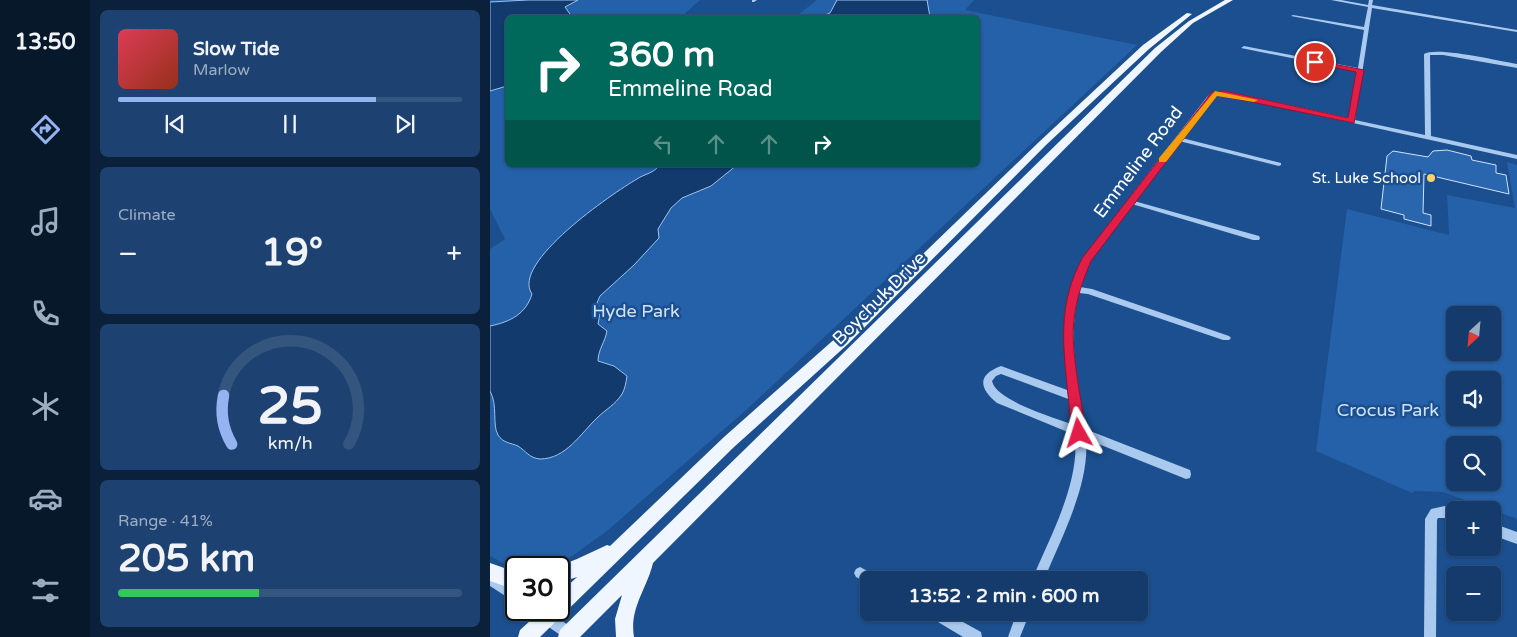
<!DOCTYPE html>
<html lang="en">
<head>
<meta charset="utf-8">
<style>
  body { margin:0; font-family:"Varela Round",sans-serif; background:#1d4271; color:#f1f3f6; height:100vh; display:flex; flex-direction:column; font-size:19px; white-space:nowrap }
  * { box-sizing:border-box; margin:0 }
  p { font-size:16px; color:#9dadc1 }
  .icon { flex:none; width:28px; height:28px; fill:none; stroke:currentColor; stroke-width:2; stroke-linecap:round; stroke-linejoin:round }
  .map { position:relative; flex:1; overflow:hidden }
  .drawer { display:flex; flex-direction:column; gap:10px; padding:10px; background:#0b203b; width:400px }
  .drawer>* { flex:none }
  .guide { position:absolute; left:15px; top:15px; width:475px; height:152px; border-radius:8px; box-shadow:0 1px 4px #0004,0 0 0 1px #33557e; background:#00695c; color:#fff; overflow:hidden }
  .needle { width:32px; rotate:206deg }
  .tools { position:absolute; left:956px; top:306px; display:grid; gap:10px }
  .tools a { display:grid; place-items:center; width:55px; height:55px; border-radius:8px; background:#143b6b; box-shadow:0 1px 4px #0004,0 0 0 1px #33557e; font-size:25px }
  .speed { position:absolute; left:15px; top:556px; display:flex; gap:10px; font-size:25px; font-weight:700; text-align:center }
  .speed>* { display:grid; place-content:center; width:65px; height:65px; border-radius:50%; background:#143b6b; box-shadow:0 1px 4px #0004,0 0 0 1px #33557e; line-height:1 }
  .speed .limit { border:2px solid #111; border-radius:8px; background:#fff; color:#111 }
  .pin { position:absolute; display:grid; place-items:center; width:42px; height:42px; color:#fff; margin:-21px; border:2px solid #fff; border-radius:50%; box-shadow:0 1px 5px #0007 }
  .me { position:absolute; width:55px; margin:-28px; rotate:354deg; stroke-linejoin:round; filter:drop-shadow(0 0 4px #0008) }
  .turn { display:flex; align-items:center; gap:18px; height:105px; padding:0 20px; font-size:22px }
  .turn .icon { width:65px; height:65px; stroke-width:2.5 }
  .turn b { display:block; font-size:35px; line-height:42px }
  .lanes { display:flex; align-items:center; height:48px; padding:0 20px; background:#0003; justify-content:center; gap:25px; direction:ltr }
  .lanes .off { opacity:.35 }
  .big { font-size:38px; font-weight:700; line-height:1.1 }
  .drawer .card { flex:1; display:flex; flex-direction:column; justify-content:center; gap:8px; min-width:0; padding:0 18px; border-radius:8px; background:#1d4271 }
  .drawer .dial { align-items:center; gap:0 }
  .dial svg { height:130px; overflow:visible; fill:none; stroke:#33557e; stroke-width:7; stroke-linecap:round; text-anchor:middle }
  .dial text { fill:#f1f3f6; stroke:none }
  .song { display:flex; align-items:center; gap:15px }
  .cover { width:60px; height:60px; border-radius:8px; background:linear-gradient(135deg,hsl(350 70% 55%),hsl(10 70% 35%)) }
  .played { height:5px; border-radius:2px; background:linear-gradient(90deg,#95b2f1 75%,#33557e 75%) }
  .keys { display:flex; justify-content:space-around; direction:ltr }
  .heat { display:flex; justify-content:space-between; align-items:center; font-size:28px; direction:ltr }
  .charge { height:8px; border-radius:4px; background:linear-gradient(90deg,#34c759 41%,#33557e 0) }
  .trip { position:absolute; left:370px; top:571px; width:288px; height:50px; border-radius:8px; background:#143b6b; box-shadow:0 1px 4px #0004,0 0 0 1px #33557e; font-weight:700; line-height:50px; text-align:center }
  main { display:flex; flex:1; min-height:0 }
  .tab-bar { display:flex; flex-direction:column; width:90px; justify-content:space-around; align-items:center; background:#08182b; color:#9dadc1 }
  .tab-bar .icon { width:35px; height:35px }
  .tab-bar .current { color:#95b2f1 }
  .tab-bar b { font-size:22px; color:#f1f3f6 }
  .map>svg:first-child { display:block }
  .green { fill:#2461a8; fill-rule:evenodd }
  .water { fill:#123a6d; stroke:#9cc4f0 }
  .building { fill:#2a66ad; stroke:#cfe3fa }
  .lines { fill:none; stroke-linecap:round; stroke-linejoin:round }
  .minor { fill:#a9c9ee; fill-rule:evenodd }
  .major { fill:#f0f6ff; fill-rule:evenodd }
  .route { fill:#e11d48; stroke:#92132f }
  .slow { fill:#f59e0b }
  .poi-dot { fill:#ffd166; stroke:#1b4f8f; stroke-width:2 }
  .labels { text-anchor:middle; stroke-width:5; stroke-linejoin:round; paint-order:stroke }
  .far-poi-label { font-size:15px; fill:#fff; stroke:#1b4f8f; text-anchor:end }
  .street-label { font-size:18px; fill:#fff; stroke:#1b4f8f }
  .park-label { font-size:18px; fill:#cfe3fa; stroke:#1b4f8f }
</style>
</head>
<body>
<main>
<nav class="tab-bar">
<b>13:50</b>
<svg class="icon current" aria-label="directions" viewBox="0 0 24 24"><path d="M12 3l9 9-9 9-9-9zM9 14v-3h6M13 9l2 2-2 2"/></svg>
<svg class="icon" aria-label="music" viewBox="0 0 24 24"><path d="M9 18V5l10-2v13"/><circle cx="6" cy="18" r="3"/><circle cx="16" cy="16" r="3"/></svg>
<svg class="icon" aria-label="phone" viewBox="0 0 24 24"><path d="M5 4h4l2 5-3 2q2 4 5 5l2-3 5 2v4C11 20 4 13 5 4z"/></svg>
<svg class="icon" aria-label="climate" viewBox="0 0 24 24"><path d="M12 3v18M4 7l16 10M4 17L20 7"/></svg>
<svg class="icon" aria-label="car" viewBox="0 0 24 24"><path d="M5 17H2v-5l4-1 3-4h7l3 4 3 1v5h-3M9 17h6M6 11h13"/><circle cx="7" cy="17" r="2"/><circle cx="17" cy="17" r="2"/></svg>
<svg class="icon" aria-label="filters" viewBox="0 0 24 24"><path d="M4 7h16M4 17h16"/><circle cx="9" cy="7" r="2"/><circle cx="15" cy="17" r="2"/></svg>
</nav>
<section class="drawer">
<div class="card">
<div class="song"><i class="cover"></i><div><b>Slow Tide</b><p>Marlow</p></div></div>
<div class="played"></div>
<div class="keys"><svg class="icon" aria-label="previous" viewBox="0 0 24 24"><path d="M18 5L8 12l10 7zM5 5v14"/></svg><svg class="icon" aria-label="pause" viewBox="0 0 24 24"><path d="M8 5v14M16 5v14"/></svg><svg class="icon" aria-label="next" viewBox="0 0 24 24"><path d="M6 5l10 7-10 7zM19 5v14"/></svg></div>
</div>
<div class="card"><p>Climate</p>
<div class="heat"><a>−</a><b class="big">19°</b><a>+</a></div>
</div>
<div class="card dial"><svg viewBox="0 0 100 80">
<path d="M14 69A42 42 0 1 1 86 69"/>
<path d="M14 69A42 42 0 0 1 9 39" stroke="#95b2f1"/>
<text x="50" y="56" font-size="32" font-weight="700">25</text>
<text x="50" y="72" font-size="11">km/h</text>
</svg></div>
<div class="card"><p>Range · 41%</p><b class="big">205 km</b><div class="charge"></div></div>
</section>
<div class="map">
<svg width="1027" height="637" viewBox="0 0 1027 637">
  <rect width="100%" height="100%" fill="#1b4f8f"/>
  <path class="green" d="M0 0H210L191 17 18 18V165H488V18L305 17 327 0H484L475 10 647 45 255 411 117 531 67 567 26 568V570L0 556V249L15 239 0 209Z
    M1017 162 1027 165V519L953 492 925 491 922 493 826 451 857 209 959 235 957 195 1025 208ZM965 315H1002V352H965ZM965 380H1002V418H965ZM965 445H1002V482H965Z"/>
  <path class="water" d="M38 0H88L75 7 82 17 18 18 17 86 0 91V2Z
    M347 0H437L440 17H330L340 13Z
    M169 165H247L221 186 192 198 181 208 168 229 169 238 144 265 110 296 106 305 110 313 108 324 117 331C115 342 108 350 108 361L124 366 137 376C136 382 135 389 132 394 125 405 116 409 107 418 91 433 76 459 50 459 39 458 36 451 28 446 21 443 13 443 8 435 2 425 8 405 0 391V326C20 322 36 314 42 294 20 263 123 193 147 179 154 174 165 173 169 165Z"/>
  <path class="building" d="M957 150 981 156 982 160 1006 165V173L1016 175 1019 194 934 174 933 213 941 215V226L914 219V215L891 209 897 156 903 151 938 157 943 151Z"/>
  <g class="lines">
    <path class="minor" d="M262 0H267L264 2H262Z
      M841 0H851L878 5 879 0H883L882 5 1027 30V32L882 8 865 120 935 135 934 54C946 46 1010 61 1027 64V68L953 55H940L941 136 1027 155V159L735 95H726L721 99 692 138 791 163V165L789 166 689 141 644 201 769 236 770 238 769 240H763L642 204 600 260 590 287 602 289 739 336 741 338 739 340H733L598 294 589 293C577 335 588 387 595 429L700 470 701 474 700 478 696 479 596 439C600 485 571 538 554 580H542C560 536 590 484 585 435L507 403C489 388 487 375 511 366L580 391C576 357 571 324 581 291L580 289 592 259 717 97 723 92 735 91 859 118 867 71 751 48 754 46 868 68 874 30 801 16 803 15 874 27 878 7ZM511 374 581 400 584 425C566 418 506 401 502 381L506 376Z
      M955 506 969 510H965V520L955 518H948L947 520 946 637H934L935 519 941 509Z
      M1002 523 1027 532V544L1002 535Z
      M370 567 387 576 389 580H379V584L366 577 364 573 366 569Z
      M0 573 26 590V603L0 586Z
      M38 610H55L89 632 90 637H73L40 614Z
      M436 612H455L491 632 492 637H473L438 616Z
      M527 612H540L530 637H518Z"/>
    <path class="major" d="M735 0H743L703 23 671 52 163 563C157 589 139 608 144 637H126L125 619 132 595 90 637H68L70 630 665 48 699 21Z
      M697 13 702 14 659 49 556 145 358 344 244 447 50 637H28L30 630 52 610H69V594L87 577 69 583V568H64L87 559 117 545 120 546 234 437 348 336 550 141 653 45Z
      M0 563 26 572V590L0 581Z"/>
  </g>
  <path class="route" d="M823 60 874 70 864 123 727 95 601 261C593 280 586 299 584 320 580 351 592 401 596 433L594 437 589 439 585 437C579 425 580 408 578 395 573 345 567 304 593 257L722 92 735 91 858 118 866 72 823 63Z"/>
  <path class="slow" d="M725 91 768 100 764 102 727 96 676 162H669V158Z"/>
  <circle class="poi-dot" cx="941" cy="178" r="5"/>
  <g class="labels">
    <g class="far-poi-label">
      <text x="931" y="183">St. Luke School</text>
    </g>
    <g class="street-label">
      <text transform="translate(648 162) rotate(-53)" y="6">Emmeline Road</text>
      <text transform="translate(389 298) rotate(-45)" y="6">Boychuk Drive</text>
    </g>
    <g class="park-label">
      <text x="146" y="317">Hyde Park</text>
      <text x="898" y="416">Crocus Park</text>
    </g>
  </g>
</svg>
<div class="tools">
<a><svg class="needle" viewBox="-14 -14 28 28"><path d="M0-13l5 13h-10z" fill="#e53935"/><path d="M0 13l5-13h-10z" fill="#9dadc1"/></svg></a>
<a><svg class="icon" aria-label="sound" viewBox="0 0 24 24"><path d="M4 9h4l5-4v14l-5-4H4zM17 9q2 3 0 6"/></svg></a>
<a><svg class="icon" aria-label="search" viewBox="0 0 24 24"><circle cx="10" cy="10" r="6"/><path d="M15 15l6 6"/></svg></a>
<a>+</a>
<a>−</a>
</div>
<div class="speed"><div class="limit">30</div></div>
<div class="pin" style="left:825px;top:62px;background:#d93025"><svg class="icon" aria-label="arrive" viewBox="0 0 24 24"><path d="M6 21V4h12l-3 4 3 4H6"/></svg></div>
<svg class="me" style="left:589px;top:433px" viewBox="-20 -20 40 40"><path d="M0-17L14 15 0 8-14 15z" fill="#e11d48" stroke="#fff" stroke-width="4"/></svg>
<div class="trip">13:52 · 2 min · 600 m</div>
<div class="guide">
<div class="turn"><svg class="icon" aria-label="right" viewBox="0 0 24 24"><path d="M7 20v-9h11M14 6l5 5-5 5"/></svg><div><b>360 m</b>Emmeline Road</div></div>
<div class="lanes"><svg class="icon off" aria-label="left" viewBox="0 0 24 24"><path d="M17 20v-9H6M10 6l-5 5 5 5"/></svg><svg class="icon off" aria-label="ahead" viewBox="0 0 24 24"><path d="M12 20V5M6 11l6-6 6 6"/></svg><svg class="icon off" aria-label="ahead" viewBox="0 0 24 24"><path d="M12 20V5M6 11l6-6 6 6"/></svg><svg class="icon" aria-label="right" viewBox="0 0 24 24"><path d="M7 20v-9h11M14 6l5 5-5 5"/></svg></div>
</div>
</div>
</main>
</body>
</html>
